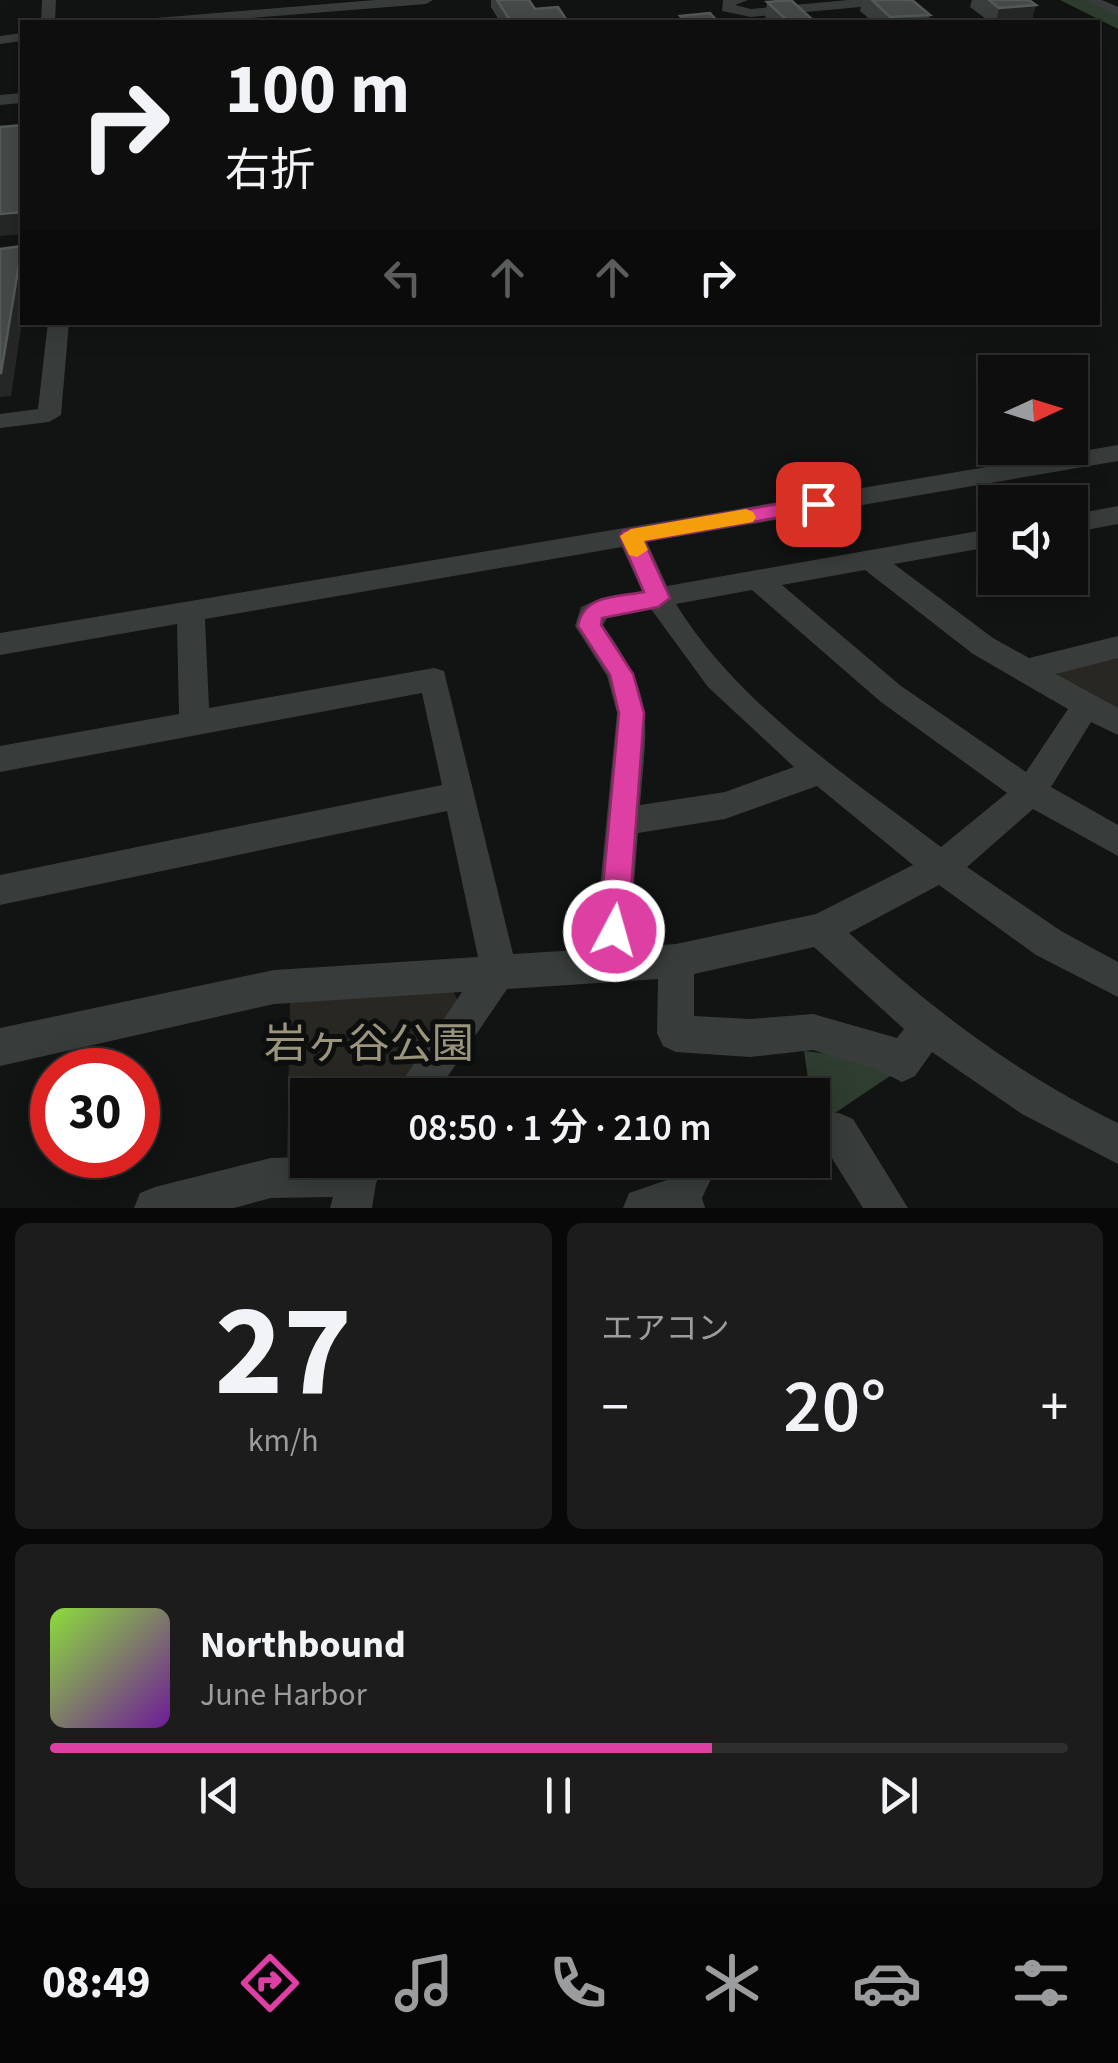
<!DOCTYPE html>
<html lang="ja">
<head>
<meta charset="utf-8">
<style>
  body { margin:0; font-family:"Source Sans 3","Noto Sans JP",sans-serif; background:#1c1c1c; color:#f1f3f6; height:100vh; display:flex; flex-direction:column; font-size:38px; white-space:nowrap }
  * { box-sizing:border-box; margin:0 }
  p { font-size:32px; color:#9b9c9e }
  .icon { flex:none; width:55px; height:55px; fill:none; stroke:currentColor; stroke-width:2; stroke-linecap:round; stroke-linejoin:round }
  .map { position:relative; height:1208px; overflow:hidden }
  .drawer { display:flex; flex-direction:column; gap:15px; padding:15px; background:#080808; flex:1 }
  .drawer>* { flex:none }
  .guide { position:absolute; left:20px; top:20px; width:1080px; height:305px; border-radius:0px; box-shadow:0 5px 25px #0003,0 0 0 2px #2e2e2e; background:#0e0e0e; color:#f1f3f6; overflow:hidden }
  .needle { width:65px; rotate:86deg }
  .buttons { position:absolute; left:978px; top:355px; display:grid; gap:20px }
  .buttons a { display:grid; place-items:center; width:110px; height:110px; border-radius:0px; background:#0e0e0e; box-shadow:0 5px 25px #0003,0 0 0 2px #2e2e2e; font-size:50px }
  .speed { position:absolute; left:30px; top:1048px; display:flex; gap:20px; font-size:50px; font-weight:700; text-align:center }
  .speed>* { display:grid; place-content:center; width:130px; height:130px; border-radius:50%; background:#0e0e0e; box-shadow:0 5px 25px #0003,0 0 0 2px #2e2e2e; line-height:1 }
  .speed .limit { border:15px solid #d22; background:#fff; color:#111 }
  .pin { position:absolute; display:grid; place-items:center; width:85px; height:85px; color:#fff; margin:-42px; border-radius:20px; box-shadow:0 5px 15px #0006 }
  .me { position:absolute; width:110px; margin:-55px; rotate:6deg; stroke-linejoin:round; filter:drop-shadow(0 0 8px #0008) }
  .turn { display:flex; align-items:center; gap:35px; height:210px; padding:0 40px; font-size:45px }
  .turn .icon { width:130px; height:130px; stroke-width:2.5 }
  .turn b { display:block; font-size:70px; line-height:85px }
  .lanes { display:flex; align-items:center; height:95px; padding:0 40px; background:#0003; justify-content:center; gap:50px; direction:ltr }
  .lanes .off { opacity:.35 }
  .big { font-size:75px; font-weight:600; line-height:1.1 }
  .drawer .tile { flex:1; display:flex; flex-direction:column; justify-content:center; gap:15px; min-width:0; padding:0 35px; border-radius:15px; background:#1c1c1c }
  .drawer .dial { align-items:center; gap:0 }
  .dial b { font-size:130px; line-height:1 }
  .song { display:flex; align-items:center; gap:30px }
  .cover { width:120px; height:120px; border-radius:15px; background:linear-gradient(135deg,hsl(90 70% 55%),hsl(280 70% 35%)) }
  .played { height:10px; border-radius:5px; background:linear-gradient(90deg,#de3fa2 65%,#2e2e2e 65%) }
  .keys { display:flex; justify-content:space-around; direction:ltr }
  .heat { display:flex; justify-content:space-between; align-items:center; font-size:55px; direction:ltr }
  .drawer .tiles { flex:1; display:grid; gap:15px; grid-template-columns:1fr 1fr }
  .tile:last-child { grid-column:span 2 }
  .trip { position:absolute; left:290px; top:1078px; width:540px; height:100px; border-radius:0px; background:#0e0e0e; box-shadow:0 5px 25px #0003,0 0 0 2px #2e2e2e; font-weight:600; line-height:100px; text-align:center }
  .tabs { display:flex; height:160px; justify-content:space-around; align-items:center; background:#060606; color:#9b9c9e }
  .tabs .icon { width:70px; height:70px }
  .tabs .current { color:#de3fa2 }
  .tabs b { font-size:45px; color:#f1f3f6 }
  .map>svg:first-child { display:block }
  .green { fill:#282721 }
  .water { fill:#2f3d31 }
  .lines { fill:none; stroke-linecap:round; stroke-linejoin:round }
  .river { fill:#2f3d31; fill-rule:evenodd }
  .minor { fill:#383d3b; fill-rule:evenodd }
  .wall { fill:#3a3e3c }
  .shaded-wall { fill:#252727 }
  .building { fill:#464a48; stroke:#545b57; stroke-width:2.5 }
  .route { fill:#de3fa2; stroke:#902969; stroke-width:2.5 }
  .slow { fill:#f59e0b }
  .labels { text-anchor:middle; stroke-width:10; stroke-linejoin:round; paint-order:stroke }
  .near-park-label { font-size:42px; fill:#9c957e; stroke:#0d0e0e }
</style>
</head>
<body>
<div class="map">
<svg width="1118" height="1208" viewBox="0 0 1118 1208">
  <rect width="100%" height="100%" fill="#121313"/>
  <path class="green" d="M1118 656V713L1058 683V672Z
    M450 987 461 1005 396 1095H308V1160L287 1164 290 997Z"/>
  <path class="water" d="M804 1051 848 1056 893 1074 832 1115 813 1114Z"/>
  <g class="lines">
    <path class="river" d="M1060 0H1086L1118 15V29Z"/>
    <path class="minor" d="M42 0H56L55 22H41Z
      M375 0H433L426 4 202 22H149L156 18Z
      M723 0H748L735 5 751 9 848 0H900L893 4 751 17 722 11Z
      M1084 0H1102L1118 7V16Z
      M22 33V41L0 44V36Z
      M22 93V103L0 105V95Z
      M48 322H69L61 415 49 422 0 428V414L38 409Z
      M1118 445V461L647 542 667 586 995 528V546L894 564 993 638 1029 658 1118 636V658L1056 674 1118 708V735L1091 722 1051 787 1118 825V856L1033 809 967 867 1061 931 1118 962V997L1036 955 939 885 849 933C930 1008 1018 1075 1118 1123V1164L1022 1114 932 1052 915 1076 902 1082 876 1069 813 1050 750 1057 676 1052 663 1046 657 1033 658 979 507 989 435 1095H393L462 992 274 1004 0 1066V1028L274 970 478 957 447 811 0 905V875L442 785 422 693 0 772V746L179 714 177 624 0 655V633ZM622 547 642 591 601 598 581 607 575 626 607 676 617 713 594 949 513 954 444 671 434 668 209 708 205 619ZM865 570 973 654 1068 709 1026 772 901 686 782 585ZM752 590 881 702 1007 793 941 847C849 777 738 705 676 604ZM651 609 708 687 794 767 725 792 640 805C647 717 656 700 603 625L608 617ZM817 786 913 865 816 914 676 944 629 947 638 833 725 819ZM814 947 904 1029 897 1038 813 1014 750 1019 694 1016V974Z
      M1118 506V524L1070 533V515Z
      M812 1112 839 1113 853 1119 908 1208H863L828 1152H812Z
      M308 1157V1160H388L376 1183 372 1208H330L333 1197 271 1198 234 1208H134L140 1193 155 1187 271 1158Z
      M678 1160H720L702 1198 705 1208H623L629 1193 667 1180Z"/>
  </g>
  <path class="wall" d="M491 0H529L535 9 568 22H500L491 7Z
    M862 0H912L930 15 928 22H873L860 11Z
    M972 0H1029L1036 5 1031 22H990L970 7Z
    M767 2 815 22H768L765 20Z"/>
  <path class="shaded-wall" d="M1036 5 1031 22H996L999 8Z
    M22 212V234L0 236V214Z
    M22 248V322L11 396 0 397V373Z"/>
  <path class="building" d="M497 0H529L535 9 558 7 568 22H511Z
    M791 0 815 22H789L767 2Z
    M872 0H912L930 15 890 17Z
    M989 0H1029L1036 5 999 8Z
    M710 13 718 22H685L680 16Z
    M22 125V212L0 214V127Z
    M22 246 1 373H0V249Z"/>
  <path class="route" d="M818 497 829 504 826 509 644 541 670 598 658 607 602 618 601 625 633 674 644 713 628 931 624 940 614 944 604 940 599 931 619 713 610 675 578 626C584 594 618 597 644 592L620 536 623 531Z"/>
  <path class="slow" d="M746 509 753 512 756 517 753 522 644 541 648 550 637 557 629 555 620 536 631 529Z"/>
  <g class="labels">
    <g class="near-park-label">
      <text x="369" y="1058">岩ヶ谷公園</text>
    </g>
  </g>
</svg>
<div class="buttons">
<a><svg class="needle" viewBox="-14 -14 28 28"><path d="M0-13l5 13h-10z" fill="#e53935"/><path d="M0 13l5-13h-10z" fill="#9b9c9e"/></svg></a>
<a><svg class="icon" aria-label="sound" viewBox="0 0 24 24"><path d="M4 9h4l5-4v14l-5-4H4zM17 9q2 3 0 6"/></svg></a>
</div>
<div class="speed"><div class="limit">30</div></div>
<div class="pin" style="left:818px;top:504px;background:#d93025"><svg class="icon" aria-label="arrive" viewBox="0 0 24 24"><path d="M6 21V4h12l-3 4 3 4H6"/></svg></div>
<svg class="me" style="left:614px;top:931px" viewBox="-20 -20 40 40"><circle r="17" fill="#de3fa2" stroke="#fff" stroke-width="3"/><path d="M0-11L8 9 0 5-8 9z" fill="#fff"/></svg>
<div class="trip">08:50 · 1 分 · 210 m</div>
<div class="guide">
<div class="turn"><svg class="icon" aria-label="right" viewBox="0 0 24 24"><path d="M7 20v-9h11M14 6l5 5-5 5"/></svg><div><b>100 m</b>右折</div></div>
<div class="lanes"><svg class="icon off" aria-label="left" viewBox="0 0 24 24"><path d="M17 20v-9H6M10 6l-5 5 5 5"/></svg><svg class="icon off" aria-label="ahead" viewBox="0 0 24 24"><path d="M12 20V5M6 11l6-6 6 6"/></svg><svg class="icon off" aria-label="ahead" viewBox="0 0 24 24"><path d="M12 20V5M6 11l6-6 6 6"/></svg><svg class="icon" aria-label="right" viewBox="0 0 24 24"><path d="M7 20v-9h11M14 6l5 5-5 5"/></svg></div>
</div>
</div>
<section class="drawer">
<div class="tiles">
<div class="tile dial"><b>27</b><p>km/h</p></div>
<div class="tile"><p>エアコン</p>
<div class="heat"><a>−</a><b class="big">20°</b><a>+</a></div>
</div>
<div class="tile">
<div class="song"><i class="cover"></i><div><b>Northbound</b><p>June Harbor</p></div></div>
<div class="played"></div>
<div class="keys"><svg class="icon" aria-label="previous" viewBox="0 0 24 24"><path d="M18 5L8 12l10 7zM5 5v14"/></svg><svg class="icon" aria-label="pause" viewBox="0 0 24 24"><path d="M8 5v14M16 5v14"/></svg><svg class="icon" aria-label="next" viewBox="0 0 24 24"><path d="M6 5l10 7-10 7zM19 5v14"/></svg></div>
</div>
</div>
</section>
<nav class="tabs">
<b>08:49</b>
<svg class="icon current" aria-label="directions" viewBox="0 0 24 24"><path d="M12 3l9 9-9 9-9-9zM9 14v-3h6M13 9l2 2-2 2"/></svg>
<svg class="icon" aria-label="music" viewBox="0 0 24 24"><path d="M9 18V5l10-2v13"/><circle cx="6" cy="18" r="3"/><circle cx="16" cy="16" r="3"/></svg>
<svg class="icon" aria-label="phone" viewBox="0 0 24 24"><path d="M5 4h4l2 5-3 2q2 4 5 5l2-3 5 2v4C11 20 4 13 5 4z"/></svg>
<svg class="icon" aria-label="climate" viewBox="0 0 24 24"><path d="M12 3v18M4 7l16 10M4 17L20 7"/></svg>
<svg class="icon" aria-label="car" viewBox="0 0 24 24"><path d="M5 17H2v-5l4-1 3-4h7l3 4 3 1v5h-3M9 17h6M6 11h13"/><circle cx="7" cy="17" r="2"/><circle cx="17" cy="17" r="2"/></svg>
<svg class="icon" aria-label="filters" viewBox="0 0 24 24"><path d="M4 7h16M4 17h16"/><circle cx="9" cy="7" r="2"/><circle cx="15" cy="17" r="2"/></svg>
</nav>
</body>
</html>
